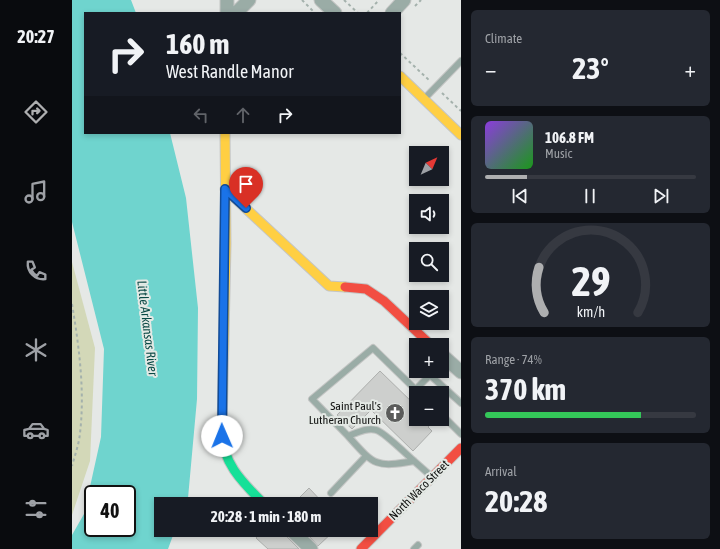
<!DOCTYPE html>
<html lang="en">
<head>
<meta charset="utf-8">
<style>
  body { margin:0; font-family:"Asap Condensed",sans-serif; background:#242831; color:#f1f3f6; height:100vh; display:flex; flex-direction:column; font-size:15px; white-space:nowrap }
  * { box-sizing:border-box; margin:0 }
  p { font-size:13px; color:#9ea1a6 }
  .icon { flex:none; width:22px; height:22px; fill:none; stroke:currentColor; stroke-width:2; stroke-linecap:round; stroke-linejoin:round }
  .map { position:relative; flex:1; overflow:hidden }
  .sheet { display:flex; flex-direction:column; gap:10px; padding:10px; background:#0d0f14; width:259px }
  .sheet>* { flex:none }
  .top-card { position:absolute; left:12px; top:12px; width:317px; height:122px; border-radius:0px; box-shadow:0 2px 6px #0003; background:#171b24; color:#f1f3f6; overflow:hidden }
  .needle { width:26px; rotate:44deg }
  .controls { position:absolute; left:337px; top:146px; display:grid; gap:8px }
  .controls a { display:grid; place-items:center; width:40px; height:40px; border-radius:0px; background:#171b24; box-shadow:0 2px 6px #0003; font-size:20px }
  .speed { position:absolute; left:12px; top:485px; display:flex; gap:8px; font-size:20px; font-weight:700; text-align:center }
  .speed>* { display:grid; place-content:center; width:52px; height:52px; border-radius:50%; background:#171b24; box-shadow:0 2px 6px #0003; line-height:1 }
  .speed .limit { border:2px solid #111; border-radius:6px; background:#fff; color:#111 }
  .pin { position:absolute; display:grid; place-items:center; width:34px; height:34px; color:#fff; margin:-41px -17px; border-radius:50% 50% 50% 0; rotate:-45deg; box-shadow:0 0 4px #0007 }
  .pin .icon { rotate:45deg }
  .me { position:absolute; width:44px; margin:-22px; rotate:359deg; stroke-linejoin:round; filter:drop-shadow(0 0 3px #0008) }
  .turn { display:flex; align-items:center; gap:14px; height:84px; padding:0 16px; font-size:18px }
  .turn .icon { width:52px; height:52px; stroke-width:2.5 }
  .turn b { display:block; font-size:28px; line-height:34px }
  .lanes { display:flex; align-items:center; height:38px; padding:0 16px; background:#0003; justify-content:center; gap:20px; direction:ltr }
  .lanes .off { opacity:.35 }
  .big { font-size:30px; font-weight:700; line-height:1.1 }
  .sheet .widget { flex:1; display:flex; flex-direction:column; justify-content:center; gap:6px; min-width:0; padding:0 14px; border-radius:6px; background:#242831 }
  .sheet .dial { align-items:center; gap:0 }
  .dial svg { height:104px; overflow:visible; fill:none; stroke:#363941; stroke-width:7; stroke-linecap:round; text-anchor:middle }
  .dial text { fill:#f1f3f6; stroke:none }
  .song { display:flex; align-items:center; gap:12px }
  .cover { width:48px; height:48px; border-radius:6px; background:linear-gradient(135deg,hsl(270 70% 55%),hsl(120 70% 35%)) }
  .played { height:4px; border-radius:2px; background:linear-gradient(90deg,#aeafb0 20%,#363941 20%) }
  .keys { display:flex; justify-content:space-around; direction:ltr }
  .heat { display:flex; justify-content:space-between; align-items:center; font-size:22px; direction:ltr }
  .charge { height:6px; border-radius:3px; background:linear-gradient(90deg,#34c759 74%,#363941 0) }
  .trip { position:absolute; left:82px; top:497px; width:224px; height:40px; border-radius:0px; background:#171b24; box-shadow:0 2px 6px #0003; font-weight:700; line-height:40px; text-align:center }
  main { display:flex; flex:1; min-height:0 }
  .tabs { display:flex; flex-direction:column; width:72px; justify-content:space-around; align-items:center; background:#090b0e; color:#9ea1a6 }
  .tabs .icon { width:28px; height:28px }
  .tabs .selected { color:#aeafb0 }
  .tabs b { font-size:18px; color:#f1f3f6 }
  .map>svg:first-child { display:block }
  .green { fill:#d3d8b8 }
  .water { fill:#6fd4ce; fill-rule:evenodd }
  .building { fill:#cdcfcd; stroke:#adafad }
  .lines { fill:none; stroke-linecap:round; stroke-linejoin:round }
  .lane-casing { stroke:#c4c5c4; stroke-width:8 }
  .street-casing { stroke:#c4c5c4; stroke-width:15 }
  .fast-casing { stroke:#c4c5c4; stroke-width:11 }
  .slow-casing { stroke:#c4c5c4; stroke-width:11 }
  .jam-casing { stroke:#c4c5c4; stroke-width:11 }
  .path { stroke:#a4b1ac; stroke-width:2; stroke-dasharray:3 3; stroke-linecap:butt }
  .lane { stroke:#9aaca6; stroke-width:6 }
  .street { stroke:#9aaca6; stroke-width:13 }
  .fast { stroke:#16e098; stroke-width:9 }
  .slow { stroke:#ffcf43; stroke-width:9 }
  .jam { stroke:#f24e42; stroke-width:9 }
  .route-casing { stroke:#114b97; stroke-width:10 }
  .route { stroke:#1a73e8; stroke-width:7 }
  .labels { text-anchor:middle; stroke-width:4; stroke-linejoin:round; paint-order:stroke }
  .poi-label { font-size:12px; fill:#101110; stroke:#e4e9e5; text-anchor:end }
  .street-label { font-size:12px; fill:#101110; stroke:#e4e9e5 }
  .water-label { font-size:13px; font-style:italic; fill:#0a4945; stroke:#e4e9e5 }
</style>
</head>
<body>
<main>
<nav class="tabs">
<b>20:27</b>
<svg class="icon selected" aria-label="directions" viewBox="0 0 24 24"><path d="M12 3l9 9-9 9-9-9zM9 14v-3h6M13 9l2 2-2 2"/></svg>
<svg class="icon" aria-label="music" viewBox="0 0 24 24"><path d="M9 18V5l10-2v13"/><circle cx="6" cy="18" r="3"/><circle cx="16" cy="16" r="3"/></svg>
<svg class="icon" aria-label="phone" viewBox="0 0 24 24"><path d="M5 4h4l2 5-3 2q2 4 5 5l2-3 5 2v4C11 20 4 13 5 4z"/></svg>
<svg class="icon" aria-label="climate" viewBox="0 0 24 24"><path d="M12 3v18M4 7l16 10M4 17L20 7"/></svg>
<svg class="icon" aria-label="car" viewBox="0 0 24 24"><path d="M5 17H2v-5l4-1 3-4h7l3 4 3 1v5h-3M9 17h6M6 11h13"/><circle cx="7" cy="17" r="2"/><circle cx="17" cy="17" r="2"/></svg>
<svg class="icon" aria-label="filters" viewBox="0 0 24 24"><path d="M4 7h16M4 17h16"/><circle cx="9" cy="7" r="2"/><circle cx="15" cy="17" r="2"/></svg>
</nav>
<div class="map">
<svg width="389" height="549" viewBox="0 0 389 549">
  <rect width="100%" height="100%" fill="#e5e8e6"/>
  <path class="green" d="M0 262 23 348 18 461 0 515Z"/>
  <path class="water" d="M0 0H59L64 13H13V133H98L114 198 126 308 125 399 116 498 114 504H89V530H103L96 549H0V535L12 514 29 437 32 349 0 222ZM21 494H55V528H21Z"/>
  <path class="building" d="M308 371 344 406V419H364L356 427 360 431 341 451 299 410 280 429 265 415Z
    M237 488 252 504H221Z
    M191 530H208L227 549H196L184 538Z
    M245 530H263L246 546 238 537Z"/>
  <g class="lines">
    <g class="lane-casing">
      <path id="lane" d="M353 98 389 61
        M343 390 358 375 389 403
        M370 415 389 434
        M276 436 240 399 301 348 347 393
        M342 461C303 468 302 465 276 436 285 433 295 427 304 430 311 431 335 455 342 461L359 476
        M259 493 294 456
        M342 549 346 545"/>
    </g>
    <g class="street-casing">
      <path id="street" d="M249 0 263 13
        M155 13V0
        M164 13 177 0
        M320 13 332 0
        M370 355 389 372
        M219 530 239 549"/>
    </g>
    <g class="fast-casing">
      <path id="fast" d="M150 430C149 462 171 483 192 504"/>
    </g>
    <g class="slow-casing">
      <path id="slow" d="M328 76 389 135
        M153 189 257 286 273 287
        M150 430 154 244 153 133"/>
    </g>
    <g class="jam-casing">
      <path id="jam" d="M273 287 294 289 312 301 359 345
        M289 549 389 448"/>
    </g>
    <path class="path" d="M230 0 243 13
      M272 0 286 13
      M343 6 349 0
      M295 13 307 0
      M328 53 358 81
      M370 93 389 111
      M0 304C7 346 13 391 8 433 7 444 3 455 0 466"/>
    <use href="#lane" class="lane"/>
    <use href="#street" class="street"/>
    <use href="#fast" class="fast"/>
    <use href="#slow" class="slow"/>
    <use href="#jam" class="jam"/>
  </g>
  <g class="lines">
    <g class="route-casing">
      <path id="route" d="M150 436 153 189 174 208"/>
    </g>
    <use href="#route" class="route"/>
  </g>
  <defs>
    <g id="church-disc" transform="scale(1)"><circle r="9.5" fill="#5b5c5b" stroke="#e4e9e5"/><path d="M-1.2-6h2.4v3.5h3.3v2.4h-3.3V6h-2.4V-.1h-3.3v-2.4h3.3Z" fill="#fff"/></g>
  </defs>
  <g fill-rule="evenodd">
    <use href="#church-disc" x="323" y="413"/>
  </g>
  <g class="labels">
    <g class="poi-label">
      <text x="309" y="410">Saint Paul's<tspan x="309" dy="14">Lutheran Church</tspan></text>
    </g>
    <g class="street-label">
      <text transform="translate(347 490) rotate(-45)" y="4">North Waco Street</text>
    </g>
    <g class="water-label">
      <text transform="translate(76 328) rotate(83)" y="5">Little Arkansas River</text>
    </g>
  </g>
</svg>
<div class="controls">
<a><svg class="needle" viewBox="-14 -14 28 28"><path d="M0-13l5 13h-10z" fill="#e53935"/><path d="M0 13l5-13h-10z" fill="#9ea1a6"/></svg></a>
<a><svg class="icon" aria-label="sound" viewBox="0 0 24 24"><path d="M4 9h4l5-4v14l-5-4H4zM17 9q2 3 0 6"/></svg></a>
<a><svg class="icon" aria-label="search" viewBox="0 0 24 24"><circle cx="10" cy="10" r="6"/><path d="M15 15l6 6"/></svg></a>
<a><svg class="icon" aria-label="layers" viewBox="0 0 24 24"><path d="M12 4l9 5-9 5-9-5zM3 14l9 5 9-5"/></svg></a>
<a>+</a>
<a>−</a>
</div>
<div class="speed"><div class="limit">40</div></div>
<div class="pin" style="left:174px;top:208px;background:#d93025"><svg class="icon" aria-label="arrive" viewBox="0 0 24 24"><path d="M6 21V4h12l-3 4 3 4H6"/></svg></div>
<svg class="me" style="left:150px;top:436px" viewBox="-20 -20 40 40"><circle r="19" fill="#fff"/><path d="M0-13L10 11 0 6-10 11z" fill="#1a73e8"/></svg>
<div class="trip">20:28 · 1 min · 180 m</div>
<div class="top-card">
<div class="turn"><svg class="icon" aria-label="right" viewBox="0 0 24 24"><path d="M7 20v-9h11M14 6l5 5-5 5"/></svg><div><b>160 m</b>West Randle Manor</div></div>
<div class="lanes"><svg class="icon off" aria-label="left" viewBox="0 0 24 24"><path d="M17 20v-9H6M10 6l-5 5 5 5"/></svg><svg class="icon off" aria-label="ahead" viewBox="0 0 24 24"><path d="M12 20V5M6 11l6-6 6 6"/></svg><svg class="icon" aria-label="right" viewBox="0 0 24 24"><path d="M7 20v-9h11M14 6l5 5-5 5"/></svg></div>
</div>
</div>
<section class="sheet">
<div class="widget"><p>Climate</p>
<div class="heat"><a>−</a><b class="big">23°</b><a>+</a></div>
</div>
<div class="widget">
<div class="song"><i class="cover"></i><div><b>106.8 FM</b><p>Music</p></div></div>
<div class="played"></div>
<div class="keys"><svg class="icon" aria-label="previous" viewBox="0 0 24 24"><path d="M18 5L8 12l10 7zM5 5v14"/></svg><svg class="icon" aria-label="pause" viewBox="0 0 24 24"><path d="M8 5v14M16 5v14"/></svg><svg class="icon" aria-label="next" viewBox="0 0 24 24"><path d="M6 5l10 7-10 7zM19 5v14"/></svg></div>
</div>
<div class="widget dial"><svg viewBox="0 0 100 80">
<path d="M14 69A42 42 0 1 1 86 69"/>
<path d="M14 69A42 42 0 0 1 10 34" stroke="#aeafb0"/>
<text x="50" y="56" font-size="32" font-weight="700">29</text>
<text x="50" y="72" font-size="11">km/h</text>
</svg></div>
<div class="widget"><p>Range · 74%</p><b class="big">370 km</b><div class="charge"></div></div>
<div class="widget"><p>Arrival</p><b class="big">20:28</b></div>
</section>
</main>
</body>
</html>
